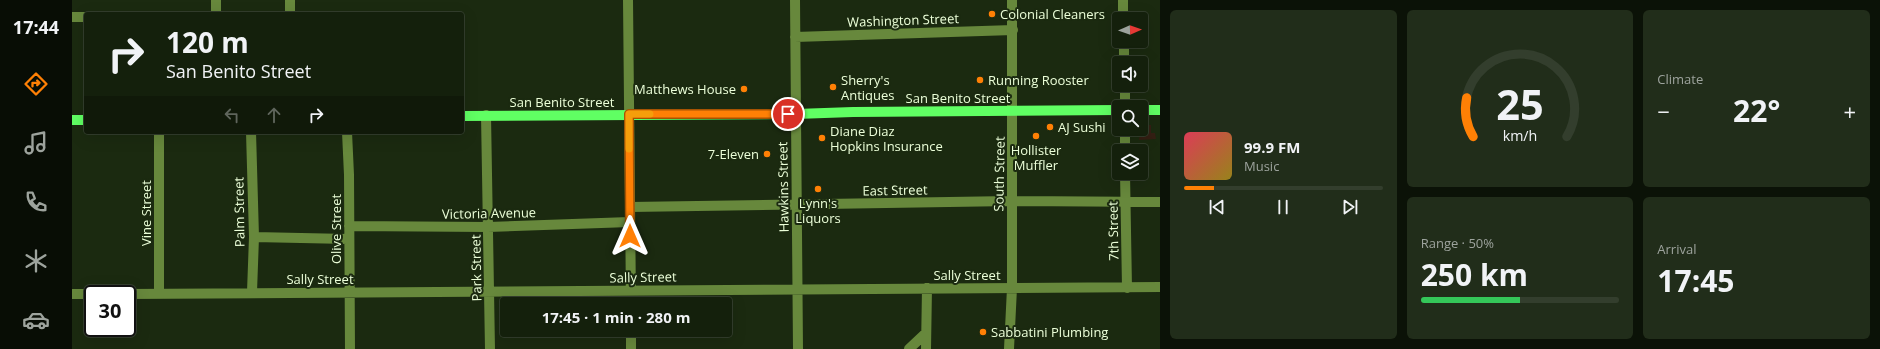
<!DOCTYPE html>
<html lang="en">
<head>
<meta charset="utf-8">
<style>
  body { margin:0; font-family:"Open Sans",sans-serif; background:#212d1a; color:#f1f3f6; height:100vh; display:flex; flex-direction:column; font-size:15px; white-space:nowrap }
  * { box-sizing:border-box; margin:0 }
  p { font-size:13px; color:#9da39d }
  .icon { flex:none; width:22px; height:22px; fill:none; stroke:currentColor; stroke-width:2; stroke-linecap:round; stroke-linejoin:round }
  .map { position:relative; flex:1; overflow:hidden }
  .sheet { display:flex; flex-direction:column; gap:10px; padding:10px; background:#0b1207; width:720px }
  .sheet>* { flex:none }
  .guide { position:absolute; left:12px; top:12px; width:380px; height:122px; border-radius:4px; box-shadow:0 4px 16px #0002,0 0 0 1px #333e2d; background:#14200c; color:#f1f3f6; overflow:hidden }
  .needle { width:26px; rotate:88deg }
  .tools { position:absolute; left:1040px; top:12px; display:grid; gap:8px }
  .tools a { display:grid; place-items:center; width:36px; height:36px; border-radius:4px; background:#14200c; box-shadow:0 4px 16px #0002,0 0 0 1px #333e2d; font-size:20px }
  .speed { position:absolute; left:12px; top:285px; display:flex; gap:8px; font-size:20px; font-weight:700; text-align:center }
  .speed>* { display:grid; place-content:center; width:52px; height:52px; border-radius:50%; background:#14200c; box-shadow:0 4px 16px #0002,0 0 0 1px #333e2d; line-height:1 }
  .speed .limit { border:2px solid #111; border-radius:6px; background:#fff; color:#111 }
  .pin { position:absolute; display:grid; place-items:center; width:34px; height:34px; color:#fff; margin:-17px; border:2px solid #fff; border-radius:50%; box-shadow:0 1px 4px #0007 }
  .me { position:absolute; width:44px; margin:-22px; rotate:0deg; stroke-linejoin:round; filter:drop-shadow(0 0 3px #0008) }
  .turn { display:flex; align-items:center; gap:14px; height:84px; padding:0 16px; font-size:18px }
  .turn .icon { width:52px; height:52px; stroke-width:2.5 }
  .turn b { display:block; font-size:28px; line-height:34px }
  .lanes { display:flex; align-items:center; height:38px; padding:0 16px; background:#0003; justify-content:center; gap:20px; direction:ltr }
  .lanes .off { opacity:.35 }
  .big { font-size:30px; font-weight:700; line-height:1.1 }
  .sheet .tile { flex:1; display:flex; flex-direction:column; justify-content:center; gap:6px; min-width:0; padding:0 14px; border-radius:6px; background:#212d1a }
  .sheet .dial { align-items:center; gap:0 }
  .dial svg { height:104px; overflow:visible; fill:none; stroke:#333e2d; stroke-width:7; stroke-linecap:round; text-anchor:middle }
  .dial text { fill:#f1f3f6; stroke:none }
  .song { display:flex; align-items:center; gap:12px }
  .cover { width:48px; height:48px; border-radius:6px; background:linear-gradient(135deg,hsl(350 70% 55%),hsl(50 70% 35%)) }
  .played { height:4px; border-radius:2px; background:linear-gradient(90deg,#ff8005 15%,#333e2d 15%) }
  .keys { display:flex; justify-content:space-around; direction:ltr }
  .heat { display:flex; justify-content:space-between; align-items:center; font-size:22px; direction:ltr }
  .charge { height:6px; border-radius:3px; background:linear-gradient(90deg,#34c759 50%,#333e2d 0) }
  .sheet .tiles { flex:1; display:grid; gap:10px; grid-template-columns:repeat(3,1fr) }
  .tile:first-child { grid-row:span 2 }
  .trip { position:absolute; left:428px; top:297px; width:232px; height:40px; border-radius:4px; background:#14200c; box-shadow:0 4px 16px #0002,0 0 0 1px #333e2d; font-weight:700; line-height:40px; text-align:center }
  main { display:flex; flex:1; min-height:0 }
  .tabs { display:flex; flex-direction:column; width:72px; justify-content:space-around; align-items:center; background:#080d05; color:#9da39d }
  .tabs .icon { width:28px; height:28px }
  .tabs .on { color:#ff8005 }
  .tabs b { font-size:18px; color:#f1f3f6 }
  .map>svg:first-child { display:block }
  .green { fill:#341f13 }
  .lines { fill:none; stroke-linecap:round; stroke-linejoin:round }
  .minor { stroke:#67883c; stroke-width:10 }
  .major { stroke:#60ff63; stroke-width:10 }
  .route-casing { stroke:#a65303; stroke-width:10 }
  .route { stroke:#ff8005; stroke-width:7 }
  .slow { stroke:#f59e0b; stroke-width:7 }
  .poi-dot { fill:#ff8005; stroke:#1b2a10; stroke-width:1.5 }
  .labels { text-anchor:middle; stroke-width:4; stroke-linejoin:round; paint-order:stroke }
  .poi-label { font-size:13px; fill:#ecffd9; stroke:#1b2a10; text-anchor:start }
  .street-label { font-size:13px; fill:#ecffd9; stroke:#1b2a10 }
</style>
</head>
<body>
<main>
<nav class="tabs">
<b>17:44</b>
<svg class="icon on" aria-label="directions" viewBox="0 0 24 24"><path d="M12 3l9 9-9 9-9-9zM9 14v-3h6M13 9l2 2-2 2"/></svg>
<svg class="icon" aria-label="music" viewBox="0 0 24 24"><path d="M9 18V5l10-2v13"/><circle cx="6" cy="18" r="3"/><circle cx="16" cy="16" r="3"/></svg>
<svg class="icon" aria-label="phone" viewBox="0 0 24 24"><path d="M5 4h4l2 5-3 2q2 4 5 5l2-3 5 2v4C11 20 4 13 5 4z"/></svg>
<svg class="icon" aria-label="climate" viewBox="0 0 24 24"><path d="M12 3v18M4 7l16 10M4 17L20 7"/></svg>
<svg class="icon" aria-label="car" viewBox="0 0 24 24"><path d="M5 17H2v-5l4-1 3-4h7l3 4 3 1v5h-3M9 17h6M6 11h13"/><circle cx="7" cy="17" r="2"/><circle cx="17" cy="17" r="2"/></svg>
</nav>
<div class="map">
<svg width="1088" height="349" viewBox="0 0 1088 349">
  <rect width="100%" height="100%" fill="#1b2a10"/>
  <path class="green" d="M1069 125H1079V133H1083L1084 139 1067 140Z"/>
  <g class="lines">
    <path class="minor" d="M556 0 559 304
      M723 0 726 349
      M1051 0V19
      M144 14V0
      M218 14V0
      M0 17H14
      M723 37 941 30
      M1052 41V63
      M1053 85V107
      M414 115 418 349
      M1053 129V151
      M179 132 182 237 180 292
      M275 132 277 175 278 349
      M1053 173 1055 288
      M558 207 939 201 1088 202
      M277 226 416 227 558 222
      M182 237 276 239
      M0 294H21
      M55 294 1088 287
      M87 294V132
      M559 330V349
      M837 349 854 333
      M854 349 855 288
      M937 349 940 288V0"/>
    <path class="major" d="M1069 110H1088
      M390 116 724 114 781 112 1047 110
      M0 120H14"/>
  </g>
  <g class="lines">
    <g class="route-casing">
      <path id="route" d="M558 236 557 114H716"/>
    </g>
    <use href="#route" class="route"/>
    <path class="slow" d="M557 149V114H578"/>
  </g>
  <g class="poi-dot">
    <circle cx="920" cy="14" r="4"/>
    <circle cx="908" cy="80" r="4"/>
    <circle cx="761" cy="87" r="4"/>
    <circle cx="672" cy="89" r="4"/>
    <circle cx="978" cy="127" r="4"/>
    <circle cx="964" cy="136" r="4"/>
    <circle cx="750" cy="138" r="4"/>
    <circle cx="695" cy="154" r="4"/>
    <circle cx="746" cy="189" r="4"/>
    <circle cx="911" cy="332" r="4"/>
  </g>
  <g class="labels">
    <g class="poi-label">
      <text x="928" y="19">Colonial Cleaners</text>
      <text x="769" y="85">Sherry's<tspan x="769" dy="15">Antiques</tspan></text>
      <text x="916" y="85">Running Rooster</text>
      <text x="664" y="94" text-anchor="end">Matthews House</text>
      <text x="986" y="132">AJ Sushi</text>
      <text x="758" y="136">Diane Diaz<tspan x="758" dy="15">Hopkins Insurance</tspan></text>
      <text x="964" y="155" text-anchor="middle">Hollister<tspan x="964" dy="15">Muffler</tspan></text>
      <text x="687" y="159" text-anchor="end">7-Eleven</text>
      <text x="746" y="208" text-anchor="middle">Lynn's<tspan x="746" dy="15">Liquors</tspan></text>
      <text x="919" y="337">Sabbatini Plumbing</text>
    </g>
    <g class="street-label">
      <text transform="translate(831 20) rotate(-2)" y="5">Washington Street</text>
      <text x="886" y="103">San Benito Street</text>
      <text x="490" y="107">San Benito Street</text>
      <text transform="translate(927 174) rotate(-89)" y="5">South Street</text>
      <text transform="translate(711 187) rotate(-91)" y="5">Hawkins Street</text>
      <text transform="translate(823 190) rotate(-1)" y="5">East Street</text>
      <text transform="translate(167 212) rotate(-91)" y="5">Palm Street</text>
      <text transform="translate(74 213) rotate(-90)" y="5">Vine Street</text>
      <text transform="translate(417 213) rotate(-1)" y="5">Victoria Avenue</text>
      <text transform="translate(264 229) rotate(-90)" y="5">Olive Street</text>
      <text transform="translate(1041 231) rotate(-91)" y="5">7th Street</text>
      <text transform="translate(404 268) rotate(-91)" y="5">Park Street</text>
      <text x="895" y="280">Sally Street</text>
      <text transform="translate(571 277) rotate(-1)" y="5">Sally Street</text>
      <text x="248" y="284">Sally Street</text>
    </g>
  </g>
</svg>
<div class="tools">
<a><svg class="needle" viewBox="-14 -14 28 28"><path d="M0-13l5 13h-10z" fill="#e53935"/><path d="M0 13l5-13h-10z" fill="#9da39d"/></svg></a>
<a><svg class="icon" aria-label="sound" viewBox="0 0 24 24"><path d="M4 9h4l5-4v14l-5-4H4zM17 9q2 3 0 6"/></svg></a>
<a><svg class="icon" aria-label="search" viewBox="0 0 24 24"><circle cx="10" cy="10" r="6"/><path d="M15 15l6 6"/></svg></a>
<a><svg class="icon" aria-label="layers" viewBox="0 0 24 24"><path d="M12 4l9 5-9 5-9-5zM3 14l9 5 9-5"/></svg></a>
</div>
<div class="speed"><div class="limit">30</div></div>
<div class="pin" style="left:716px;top:114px;background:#d93025"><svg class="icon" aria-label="arrive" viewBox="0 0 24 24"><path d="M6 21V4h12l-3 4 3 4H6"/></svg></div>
<svg class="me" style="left:558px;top:236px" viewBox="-20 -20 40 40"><path d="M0-17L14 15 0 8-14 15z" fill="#ff8005" stroke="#fff" stroke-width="4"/></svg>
<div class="trip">17:45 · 1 min · 280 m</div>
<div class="guide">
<div class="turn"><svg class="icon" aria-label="right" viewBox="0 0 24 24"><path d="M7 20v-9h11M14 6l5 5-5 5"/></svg><div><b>120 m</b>San Benito Street</div></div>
<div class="lanes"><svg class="icon off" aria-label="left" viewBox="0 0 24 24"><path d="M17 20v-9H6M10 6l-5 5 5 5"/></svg><svg class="icon off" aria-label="ahead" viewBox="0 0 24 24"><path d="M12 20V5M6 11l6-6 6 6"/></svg><svg class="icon" aria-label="right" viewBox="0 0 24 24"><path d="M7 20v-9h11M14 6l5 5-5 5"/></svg></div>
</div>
</div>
<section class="sheet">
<div class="tiles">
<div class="tile">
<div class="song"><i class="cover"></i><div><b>99.9 FM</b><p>Music</p></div></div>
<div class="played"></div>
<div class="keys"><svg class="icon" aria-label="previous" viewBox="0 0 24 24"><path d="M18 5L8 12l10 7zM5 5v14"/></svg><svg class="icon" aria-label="pause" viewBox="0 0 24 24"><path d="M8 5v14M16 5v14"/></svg><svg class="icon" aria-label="next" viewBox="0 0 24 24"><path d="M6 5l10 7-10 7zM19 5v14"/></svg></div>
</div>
<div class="tile dial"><svg viewBox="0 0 100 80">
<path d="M14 69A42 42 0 1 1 86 69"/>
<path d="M14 69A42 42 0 0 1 9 39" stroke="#ff8005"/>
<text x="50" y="56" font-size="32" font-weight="700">25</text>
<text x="50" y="72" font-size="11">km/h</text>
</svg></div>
<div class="tile"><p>Climate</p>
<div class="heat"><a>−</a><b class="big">22°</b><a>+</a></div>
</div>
<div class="tile"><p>Range · 50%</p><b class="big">250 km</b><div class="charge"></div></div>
<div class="tile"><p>Arrival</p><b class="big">17:45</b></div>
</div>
</section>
</main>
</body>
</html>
